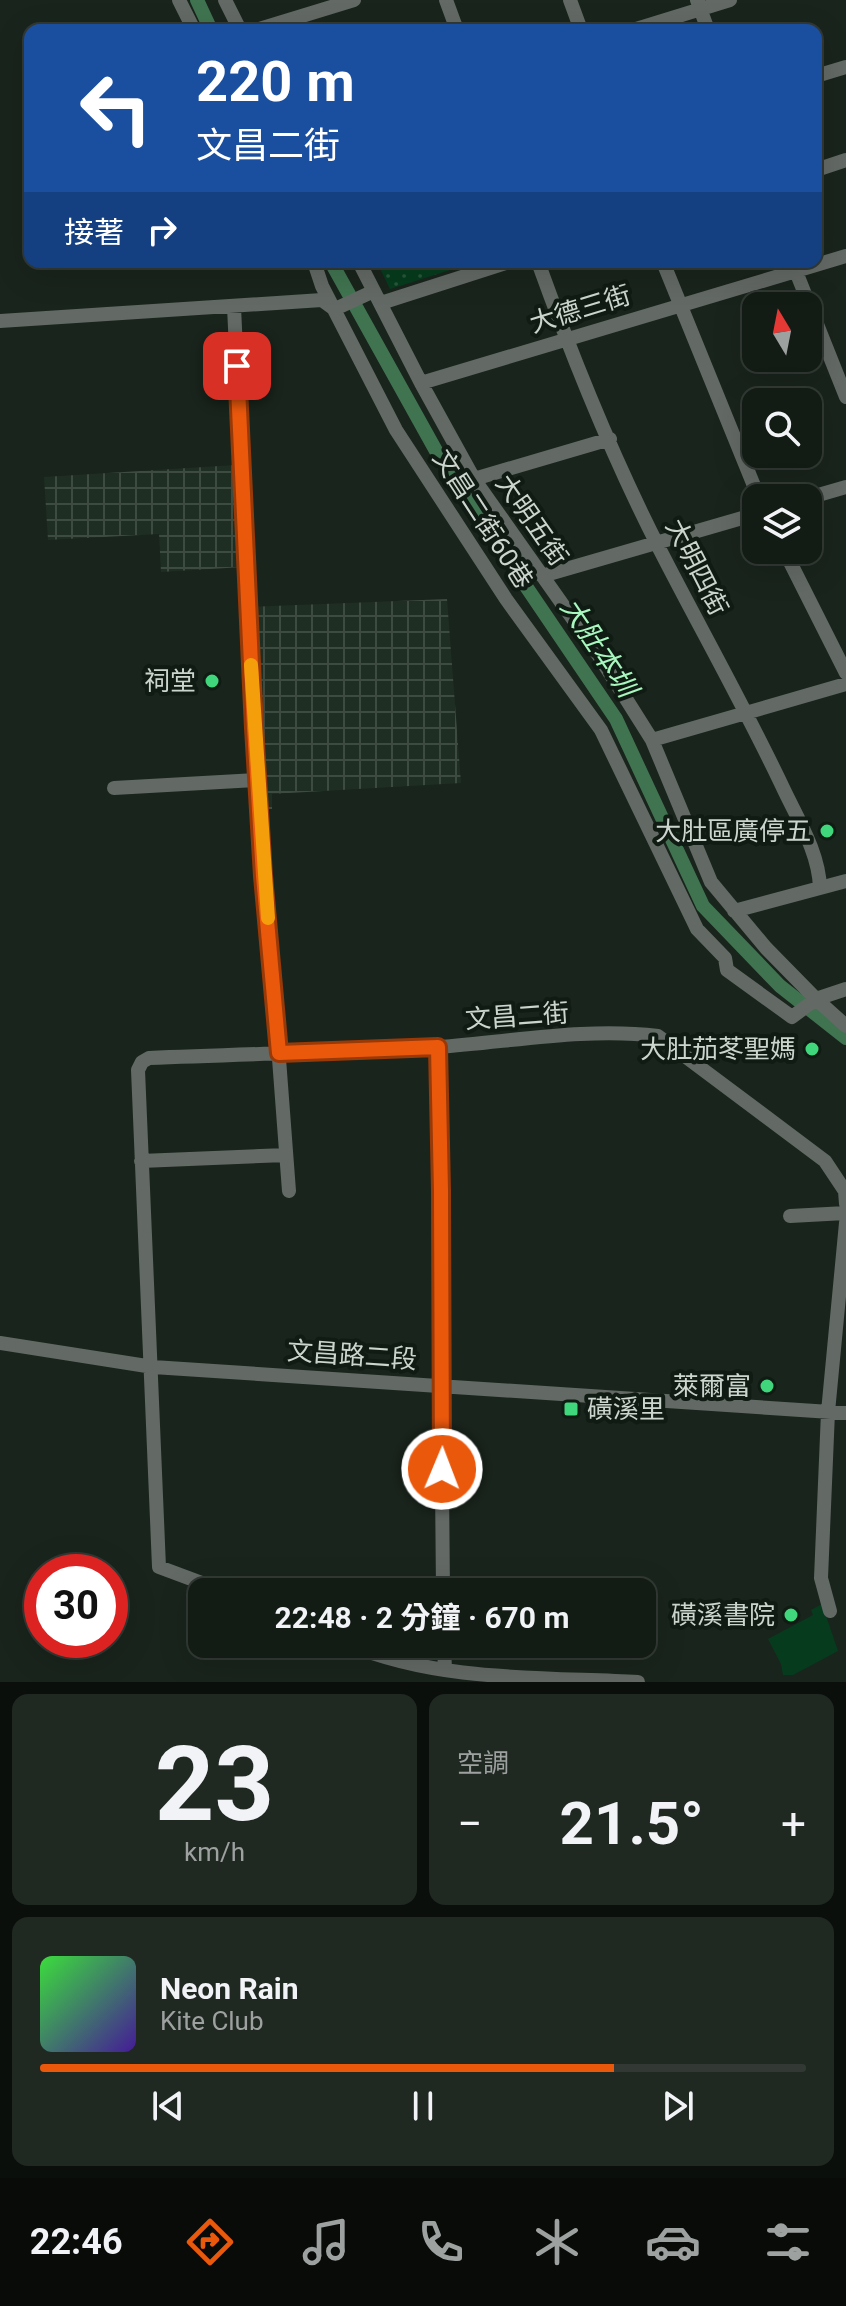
<!DOCTYPE html>
<html lang="zh-TW">
<head>
<meta charset="utf-8">
<style>
  body { margin:0; font-family:Roboto,"Noto Sans TC",sans-serif; background:#202822; color:#f1f3f6; height:100vh; display:flex; flex-direction:column; font-size:30px; white-space:nowrap }
  * { box-sizing:border-box; margin:0 }
  p { font-size:26px; color:#9da1a0 }
  .icon { flex:none; width:44px; height:44px; fill:none; stroke:currentColor; stroke-width:2; stroke-linecap:round; stroke-linejoin:round }
  .map { position:relative; height:1682px; overflow:hidden }
  .drawer { display:flex; flex-direction:column; gap:12px; padding:12px; background:#0a0f0c; flex:1 }
  .drawer>* { flex:none }
  .banner { position:absolute; left:24px; top:24px; width:798px; height:244px; border-radius:16px; box-shadow:0 8px 32px #0002,0 0 0 2px #323934; background:#1a4fa0; color:#fff; overflow:hidden }
  .needle { width:52px; rotate:350deg }
  .fabs { position:absolute; left:742px; top:292px; display:grid; gap:16px }
  .fabs a { display:grid; place-items:center; width:80px; height:80px; border-radius:16px; background:#131b15; box-shadow:0 8px 32px #0002,0 0 0 2px #323934; font-size:40px }
  .speed { position:absolute; left:24px; top:1554px; display:flex; gap:16px; font-size:40px; font-weight:700; text-align:center }
  .speed>* { display:grid; place-content:center; width:104px; height:104px; border-radius:50%; background:#131b15; box-shadow:0 8px 32px #0002,0 0 0 2px #323934; line-height:1 }
  .speed .limit { border:12px solid #d22; background:#fff; color:#111 }
  .pin { position:absolute; display:grid; place-items:center; width:68px; height:68px; color:#fff; margin:-34px; border-radius:16px; box-shadow:0 4px 12px #0006 }
  .me { position:absolute; width:88px; margin:-44px; rotate:1deg; stroke-linejoin:round; filter:drop-shadow(0 0 6px #0008) }
  .turn { display:flex; align-items:center; gap:28px; height:168px; padding:0 40px; font-size:36px }
  .turn .icon { width:104px; height:104px; stroke-width:2.5 }
  .turn b { display:block; font-size:56px; line-height:68px }
  .then { display:flex; align-items:center; height:76px; padding:0 40px; background:#0003; gap:16px; font-size:30px }
  .big { font-size:60px; font-weight:700; line-height:1.1 }
  .drawer .widget { flex:1; display:flex; flex-direction:column; justify-content:center; gap:12px; min-width:0; padding:0 28px; border-radius:16px; background:#202822 }
  .drawer .dial { align-items:center; gap:0 }
  .dial b { font-size:104px; line-height:1 }
  .song { display:flex; align-items:center; gap:24px }
  .cover { width:96px; height:96px; border-radius:12px; background:linear-gradient(135deg,hsl(120 70% 55%),hsl(260 70% 35%)) }
  .played { height:8px; border-radius:4px; background:linear-gradient(90deg,#ea580c 75%,#323934 75%) }
  .keys { display:flex; justify-content:space-around; direction:ltr }
  .heat { display:flex; justify-content:space-between; align-items:center; font-size:44px; direction:ltr }
  .drawer .tiles { flex:1; display:grid; gap:12px; grid-template-columns:1fr 1fr }
  .widget:last-child { grid-column:span 2 }
  .trip { position:absolute; left:188px; top:1578px; width:468px; height:80px; border-radius:16px; background:#131b15; box-shadow:0 8px 32px #0002,0 0 0 2px #323934; font-weight:700; line-height:80px; text-align:center }
  .tab-bar { display:flex; height:128px; justify-content:space-around; align-items:center; background:#080b08; color:#9da1a0 }
  .tab-bar .icon { width:56px; height:56px }
  .tab-bar .selected { color:#ea580c }
  .tab-bar b { font-size:36px; color:#f1f3f6 }
  .map>svg:first-child { display:block }
  .industrial { fill:url(#industrial-grid) }
  .grass { fill:url(#grass-dots) }
  .garden { fill:#063c1d }
  .lines { fill:none; stroke-linecap:round; stroke-linejoin:round }
  .canal { stroke:#407450; stroke-width:14 }
  .minor { stroke:#636965; stroke-width:14 }
  .route-casing { stroke:#983908; stroke-width:20 }
  .route { stroke:#ea580c; stroke-width:14 }
  .slow { stroke:#f59e0b; stroke-width:14 }
  .poi-dot { fill:#40d77c; stroke:#101b13; stroke-width:3 }
  .labels { text-anchor:middle; stroke-width:8; stroke-linejoin:round; paint-order:stroke }
  .street-label { font-size:26px; fill:#ccd4ce; stroke:#101b13 }
  .poi-label { font-size:26px; fill:#ccd4ce; stroke:#101b13; text-anchor:end }
  .water-label { font-size:28px; font-style:italic; fill:#a8f7be; stroke:#101b13 }
</style>
</head>
<body>
<div class="map">
<svg width="846" height="1682" viewBox="0 0 846 1682">
  <defs>
    <pattern id="industrial-grid" width="8" height="8" patternUnits="userSpaceOnUse" patternTransform="scale(2)"><rect width="8" height="8" fill="#1e2e22"/><path d="M0 4h8M4 0v8" fill="none" stroke="#3e4b41"/></pattern>
    <pattern id="grass-dots" width="8" height="8" patternUnits="userSpaceOnUse" patternTransform="scale(2)"><rect width="8" height="8" fill="#063c1d"/><path d="M2 2h.1M6 6h.1" fill="none" stroke="#29573d" stroke-width="1.8" stroke-linecap="round"/></pattern>
  </defs>
  <rect width="100%" height="100%" fill="#19241c"/>
  <path class="industrial" d="M236 465 243 567 161 572 159 534 48 540 44 477Z
    M447 599 461 783 272 794V809H260L249 607Z"/>
  <path class="grass" d="M377 262H475L390 289Z"/>
  <path class="garden" d="M822 1604 838 1651 793 1675H783L781 1664 768 1639 813 1615 811 1610Z"/>
  <g class="lines">
    <path class="canal" d="M197 0 211 30
      M331 262 445 467 616 719 703 906 780 986 846 1038"/>
    <path class="minor" d="M179 0 194 30
      M225 0 240 30
      M446 0 457 30
      M570 0 581 30
      M697 0 708 30
      M256 30 354 0
      M633 30 730 0
      M816 76 846 67
      M816 170 846 160
      M314 262 322 286 396 430 506 599 601 730 697 929 725 958 727 970 792 1017 816 999 846 989
      M359 262 421 383 474 479 599 656 652 740 711 882 766 948 816 999 846 1026
      M538 262C573 359 612 456 659 548 701 630 746 709 785 792 800 823 819 854 820 888
      M663 262 759 498
      M793 264 846 397
      M381 303 509 262
      M234 307 254 728 289 1191
      M335 309 374 291
      M0 321 322 300 333 308
      M421 383 846 256
      M474 479 610 439
      M808 498 846 487
      M784 550 846 673
      M542 576 756 514
      M652 740 846 684
      M114 788 257 780
      M734 911 846 881
      M438 1047 443 1592
      M141 1161 286 1155
      M790 1216 846 1213
      M0 1343 153 1367 846 1413
      M226 1592 159 1567 138 1070 142 1062 149 1058C245 1054 342 1052 438 1047 511 1042 586 1027 658 1036L825 1161 845 1191 846 1204
      M830 1611 821 1578 828 1412 846 1223
      M348 1644C439 1682 541 1677 638 1682
      M444 1644 445 1670"/>
  </g>
  <g class="lines">
    <g class="route-casing">
      <path id="route" d="M237 366 254 728 263 876 279 1053 438 1047 441 1191 442 1469"/>
    </g>
    <use href="#route" class="route"/>
    <path class="slow" d="M251 665 268 918"/>
  </g>
  <g class="poi-dot">
    <circle cx="212" cy="681" r="8"/>
    <circle cx="827" cy="831" r="8"/>
    <circle cx="812" cy="1049" r="8"/>
    <circle cx="767" cy="1386" r="8"/>
    <rect x="563" y="1401" width="16" height="16" rx="4"/>
    <circle cx="791" cy="1615" r="8"/>
  </g>
  <g class="labels">
    <g class="street-label">
      <text transform="translate(580 309) rotate(-17)" y="9">大德三街</text>
      <text transform="translate(483 519) rotate(57)" y="9">文昌二街60巷</text>
      <text transform="translate(532 520) rotate(55)" y="9">大明五街</text>
      <text transform="translate(697 567) rotate(63)" y="9">大明四街</text>
      <text transform="translate(517 1016) rotate(-4)" y="9">文昌二街</text>
      <text transform="translate(352 1355) rotate(4)" y="9">文昌路二段</text>
    </g>
    <g class="poi-label">
      <text x="196" y="690">祠堂</text>
      <text x="811" y="840">大肚區廣停五</text>
      <text x="796" y="1058">大肚茄苳聖媽</text>
      <text x="751" y="1395">萊爾富</text>
      <text x="587" y="1418" text-anchor="start">磺溪里</text>
      <text x="775" y="1624">磺溪書院</text>
    </g>
    <g class="water-label">
      <text transform="translate(599 647) rotate(56)" y="10">大肚本圳</text>
    </g>
  </g>
</svg>
<div class="fabs">
<a><svg class="needle" viewBox="-14 -14 28 28"><path d="M0-13l5 13h-10z" fill="#e53935"/><path d="M0 13l5-13h-10z" fill="#9da1a0"/></svg></a>
<a><svg class="icon" aria-label="search" viewBox="0 0 24 24"><circle cx="10" cy="10" r="6"/><path d="M15 15l6 6"/></svg></a>
<a><svg class="icon" aria-label="layers" viewBox="0 0 24 24"><path d="M12 4l9 5-9 5-9-5zM3 14l9 5 9-5"/></svg></a>
</div>
<div class="speed"><div class="limit">30</div></div>
<div class="pin" style="left:237px;top:366px;background:#d93025"><svg class="icon" aria-label="arrive" viewBox="0 0 24 24"><path d="M6 21V4h12l-3 4 3 4H6"/></svg></div>
<svg class="me" style="left:442px;top:1469px" viewBox="-20 -20 40 40"><circle r="17" fill="#ea580c" stroke="#fff" stroke-width="3"/><path d="M0-11L8 9 0 5-8 9z" fill="#fff"/></svg>
<div class="trip">22:48 · 2 分鐘 · 670 m</div>
<div class="banner">
<div class="turn"><svg class="icon" aria-label="left" viewBox="0 0 24 24"><path d="M17 20v-9H6M10 6l-5 5 5 5"/></svg><div><b>220 m</b>文昌二街</div></div>
<div class="then">接著<svg class="icon" aria-label="right" viewBox="0 0 24 24"><path d="M7 20v-9h11M14 6l5 5-5 5"/></svg></div>
</div>
</div>
<section class="drawer">
<div class="tiles">
<div class="widget dial"><b>23</b><p>km/h</p></div>
<div class="widget"><p>空調</p>
<div class="heat"><a>−</a><b class="big">21.5°</b><a>+</a></div>
</div>
<div class="widget">
<div class="song"><i class="cover"></i><div><b>Neon Rain</b><p>Kite Club</p></div></div>
<div class="played"></div>
<div class="keys"><svg class="icon" aria-label="previous" viewBox="0 0 24 24"><path d="M18 5L8 12l10 7zM5 5v14"/></svg><svg class="icon" aria-label="pause" viewBox="0 0 24 24"><path d="M8 5v14M16 5v14"/></svg><svg class="icon" aria-label="next" viewBox="0 0 24 24"><path d="M6 5l10 7-10 7zM19 5v14"/></svg></div>
</div>
</div>
</section>
<nav class="tab-bar">
<b>22:46</b>
<svg class="icon selected" aria-label="directions" viewBox="0 0 24 24"><path d="M12 3l9 9-9 9-9-9zM9 14v-3h6M13 9l2 2-2 2"/></svg>
<svg class="icon" aria-label="music" viewBox="0 0 24 24"><path d="M9 18V5l10-2v13"/><circle cx="6" cy="18" r="3"/><circle cx="16" cy="16" r="3"/></svg>
<svg class="icon" aria-label="phone" viewBox="0 0 24 24"><path d="M5 4h4l2 5-3 2q2 4 5 5l2-3 5 2v4C11 20 4 13 5 4z"/></svg>
<svg class="icon" aria-label="climate" viewBox="0 0 24 24"><path d="M12 3v18M4 7l16 10M4 17L20 7"/></svg>
<svg class="icon" aria-label="car" viewBox="0 0 24 24"><path d="M5 17H2v-5l4-1 3-4h7l3 4 3 1v5h-3M9 17h6M6 11h13"/><circle cx="7" cy="17" r="2"/><circle cx="17" cy="17" r="2"/></svg>
<svg class="icon" aria-label="filters" viewBox="0 0 24 24"><path d="M4 7h16M4 17h16"/><circle cx="9" cy="7" r="2"/><circle cx="15" cy="17" r="2"/></svg>
</nav>
</body>
</html>
